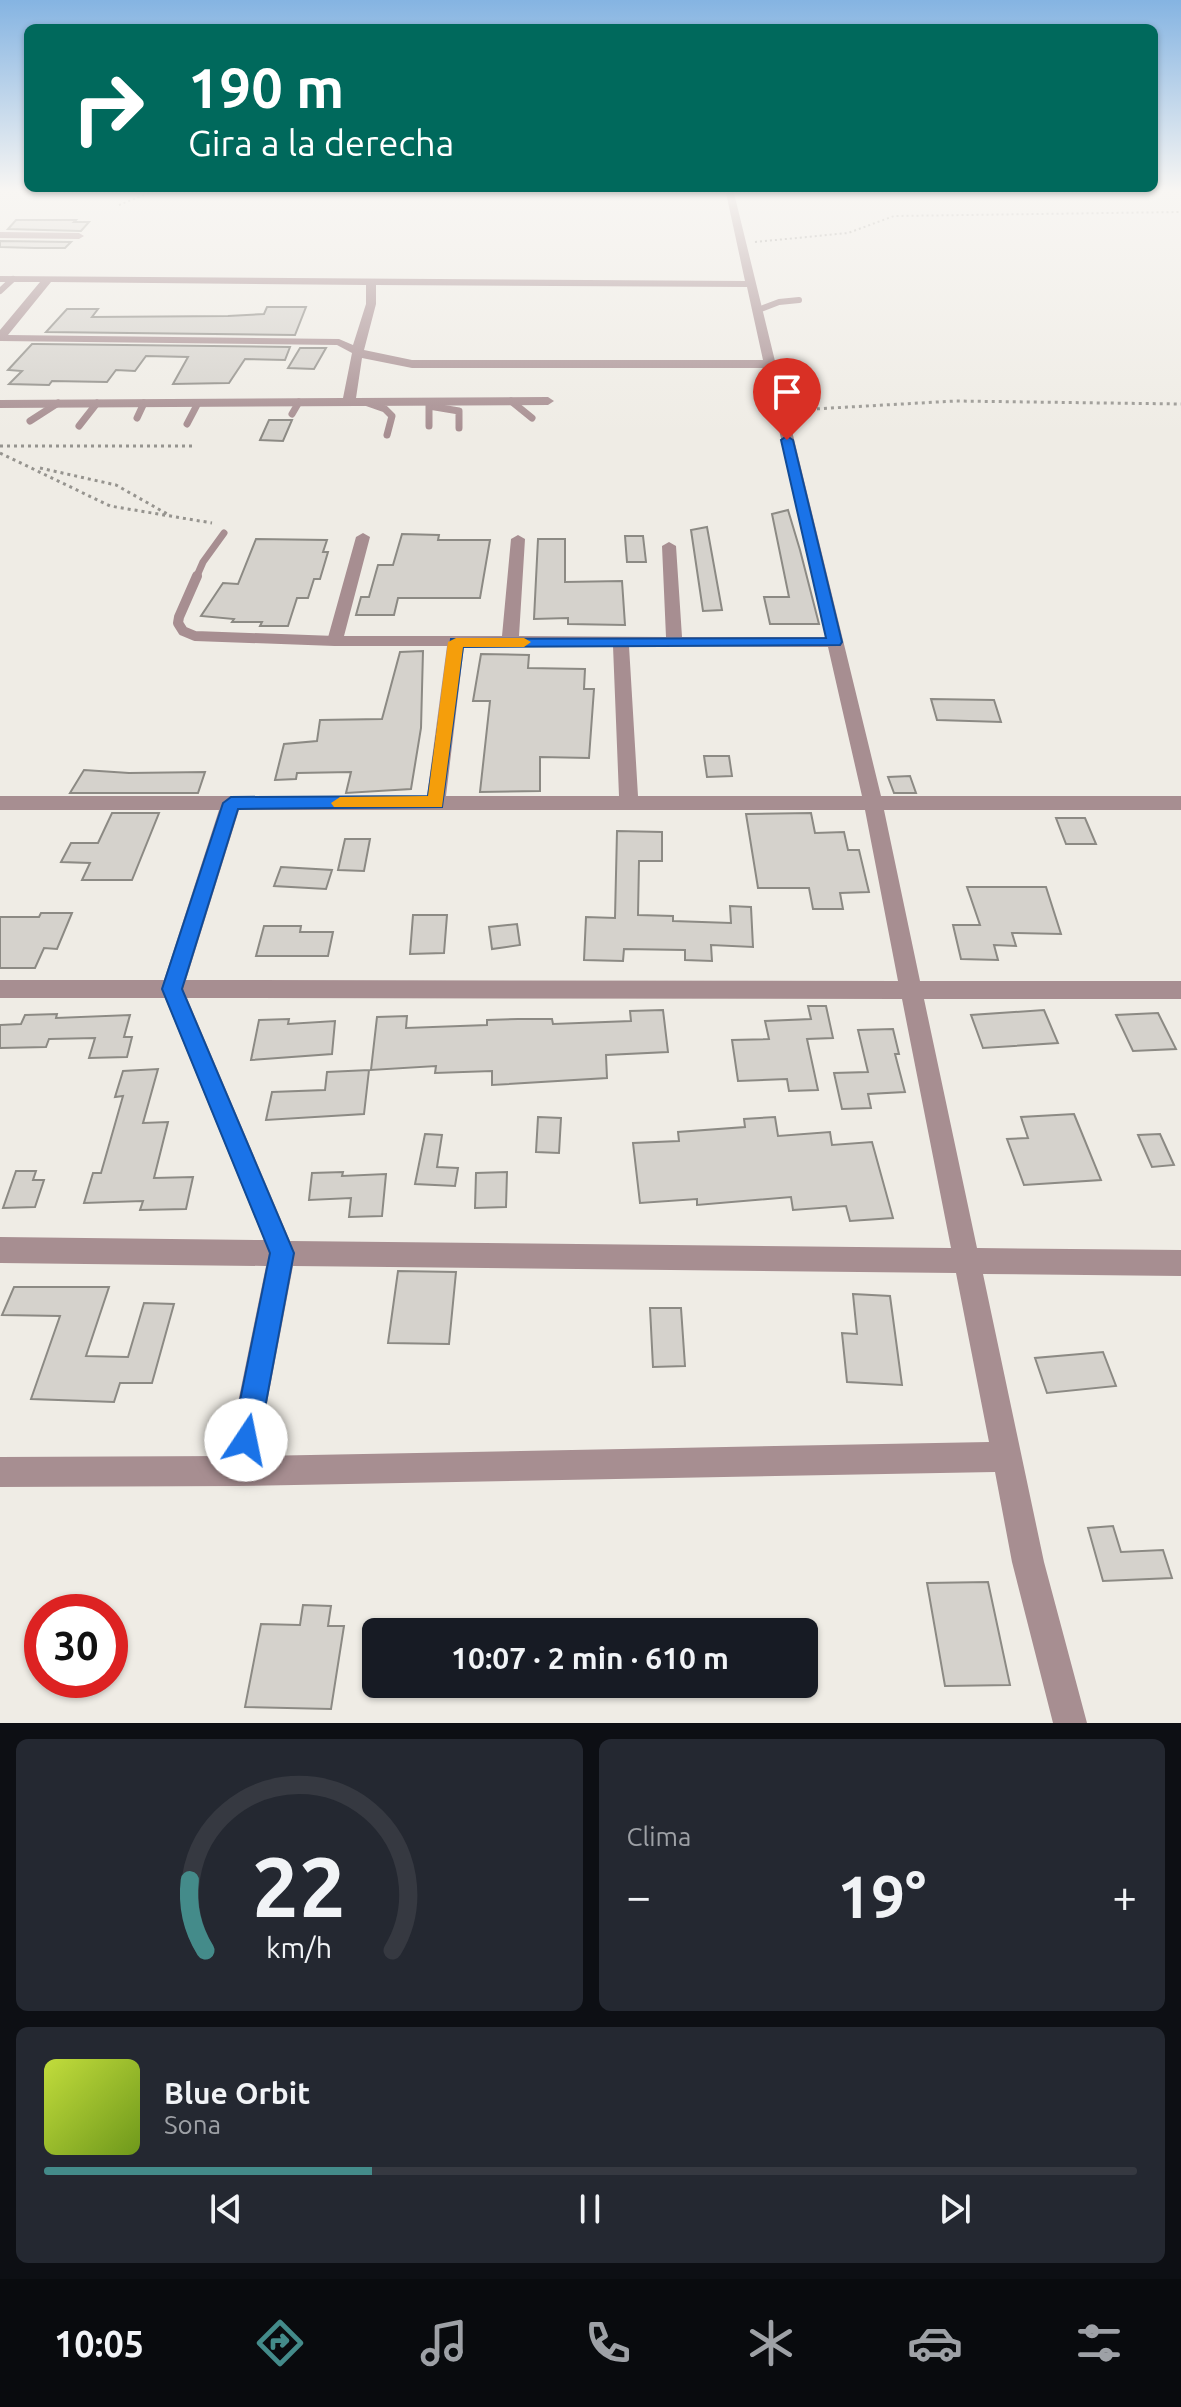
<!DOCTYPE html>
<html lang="es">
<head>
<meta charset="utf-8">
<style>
  body { margin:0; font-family:Ubuntu,sans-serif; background:#242831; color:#f1f3f6; height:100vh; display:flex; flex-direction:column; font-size:30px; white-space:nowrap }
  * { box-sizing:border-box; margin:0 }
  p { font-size:26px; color:#9ea1a6 }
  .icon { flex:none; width:44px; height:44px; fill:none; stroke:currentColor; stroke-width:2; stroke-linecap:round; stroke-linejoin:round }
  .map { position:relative; height:1723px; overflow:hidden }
  .drawer { display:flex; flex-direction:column; gap:16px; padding:16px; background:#0d0f14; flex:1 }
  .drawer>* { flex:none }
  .top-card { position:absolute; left:24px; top:24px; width:1134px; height:168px; border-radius:12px; box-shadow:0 2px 6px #0004; background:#00695c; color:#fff; overflow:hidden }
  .speed { position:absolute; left:24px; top:1594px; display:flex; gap:16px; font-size:40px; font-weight:700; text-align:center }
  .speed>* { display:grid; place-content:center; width:104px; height:104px; border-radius:50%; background:#171b24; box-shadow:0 2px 6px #0004; line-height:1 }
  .speed .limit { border:12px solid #d22; background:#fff; color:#111 }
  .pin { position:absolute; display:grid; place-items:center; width:68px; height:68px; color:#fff; margin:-82px -34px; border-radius:50% 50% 50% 0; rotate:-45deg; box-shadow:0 0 8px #0007 }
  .pin .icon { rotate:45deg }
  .me { position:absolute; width:88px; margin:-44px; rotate:11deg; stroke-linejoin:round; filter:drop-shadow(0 0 6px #0008) }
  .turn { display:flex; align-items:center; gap:28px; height:168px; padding:0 32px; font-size:36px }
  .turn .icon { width:104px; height:104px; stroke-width:2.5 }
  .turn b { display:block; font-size:56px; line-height:68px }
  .big { font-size:60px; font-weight:700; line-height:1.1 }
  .drawer .tile { flex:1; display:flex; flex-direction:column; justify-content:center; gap:12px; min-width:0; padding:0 28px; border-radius:12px; background:#242831 }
  .drawer .dial { align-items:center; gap:0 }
  .dial svg { height:208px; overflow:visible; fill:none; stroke:#363941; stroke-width:7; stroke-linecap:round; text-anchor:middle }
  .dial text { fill:#f1f3f6; stroke:none }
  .song { display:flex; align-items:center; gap:24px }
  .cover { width:96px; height:96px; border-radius:12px; background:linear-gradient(135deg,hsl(70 70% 55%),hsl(80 70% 35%)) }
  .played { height:8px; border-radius:4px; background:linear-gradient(90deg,#448b8a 30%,#363941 30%) }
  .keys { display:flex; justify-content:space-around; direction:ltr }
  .heat { display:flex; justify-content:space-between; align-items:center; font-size:44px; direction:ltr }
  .drawer .tiles { flex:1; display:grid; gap:16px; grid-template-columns:1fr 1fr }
  .tile:last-child { grid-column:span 2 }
  .trip { position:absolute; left:362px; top:1618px; width:456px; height:80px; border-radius:12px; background:#171b24; box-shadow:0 2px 6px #0004; font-weight:700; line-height:80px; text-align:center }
  .dock { display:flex; height:128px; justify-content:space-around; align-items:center; background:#090b0e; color:#9ea1a6 }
  .dock .icon { width:56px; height:56px }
  .dock .on { color:#448b8a }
  .dock b { font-size:36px; color:#f1f3f6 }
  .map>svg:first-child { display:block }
  .building { fill:#d5d2cc; stroke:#8c8a84; stroke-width:2 }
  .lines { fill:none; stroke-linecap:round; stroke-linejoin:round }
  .path-far1 { stroke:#96948f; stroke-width:2; stroke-dasharray:2 3; stroke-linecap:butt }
  .path { stroke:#96948f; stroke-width:3; stroke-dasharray:3 4; stroke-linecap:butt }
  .service-far2 { stroke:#a78e91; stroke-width:6 }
  .service-far1 { stroke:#a78e91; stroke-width:7 }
  .service { stroke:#a78e91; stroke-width:10 }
  .minor { fill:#a78e91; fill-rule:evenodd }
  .route { fill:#1a73e8; stroke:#114b97; stroke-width:2 }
  .slow { fill:#f59e0b }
</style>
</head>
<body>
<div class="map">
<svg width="1181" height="1723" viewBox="0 0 1181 1723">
  <rect width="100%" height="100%" fill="#efece5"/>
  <path class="building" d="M16 220H76L74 222H89L81 231 8 229Z
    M0 241 71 242 65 248H35L0 247Z
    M267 307H306L295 335 46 332 67 309H98L92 317 228 316 264 314Z
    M32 344H37L290 347 285 360 245 359 229 383 173 384 188 357 146 356 135 371 116 370 107 382 52 381 49 385 9 384 22 371 8 370Z
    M300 348H326L314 369 288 368Z
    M269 420H292L283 441 260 440Z
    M788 510 800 550 819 624H770L764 597H789L772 514Z
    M707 527 722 610 703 611 691 530Z
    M402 534 439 535 438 540H490L480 598H398L394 615H356L361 597H369L378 565H393Z
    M625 536H643L646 562H627Z
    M256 539 327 540 323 552H328L320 579H314L308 598H297L288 626H260L262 622H232L234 619 201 616 223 583 238 584Z
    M538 539H565V582L622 581 625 625 568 624V618L534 619Z
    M423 651 421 728 411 789 346 793 351 772 297 773 296 779 275 780 284 744 317 741 320 720 382 719 400 652Z
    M481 654 529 655 528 668 585 669 584 689H594L589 758 540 757V791L480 792 490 701H473Z
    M931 699 994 700 1001 722 937 720Z
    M704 756H729L732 776 707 777Z
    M84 770 129 773 205 772 198 793H70Z
    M910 776 916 793H894L888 777Z
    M112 813H159L132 880H82L90 863 61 862 71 843H98Z
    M811 813 815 833 844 832 848 850H859L869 892 840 893 843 909H813L809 888H758L746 814Z
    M1056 818H1085L1096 844H1066Z
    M617 831 662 832V861H639L638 915 673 916V921L731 923 730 906 751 907 753 947 711 945 712 961 685 960V950L624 949 623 961 584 960 586 917 615 918Z
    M345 839H370L364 871 338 870Z
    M281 867 332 870 326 889 274 886Z
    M967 887H1046L1061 934 1012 933 1016 946 994 945 998 960 961 959 953 925H980Z
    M41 913H72L57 949 44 948 35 968H0V917H39Z
    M413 915H447L444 953 410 954Z
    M517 924 520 945 492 949 489 927Z
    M264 926H301L300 932H333L328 956H256Z
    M808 1006H826L833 1038 807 1039 818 1090 789 1091 787 1079 738 1081 732 1040 769 1039 765 1021 811 1019Z
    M663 1010 668 1052 606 1055 607 1078 492 1085V1071L435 1073 436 1066 371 1070 377 1017 407 1016 406 1028 487 1025V1020L518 1019H552L553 1024 631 1021 630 1011Z
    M1044 1010 1058 1043 983 1048 971 1015Z
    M1158 1013 1176 1049 1133 1051 1116 1015Z
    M57 1014 56 1018 130 1015 124 1037H132L127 1057 89 1058 95 1038 49 1039 46 1047 0 1048V1025L21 1024 25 1015Z
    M289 1019 288 1024 335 1021 332 1054 251 1060 259 1020Z
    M893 1029 899 1054H895L905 1092 868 1094 871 1108 842 1109 834 1073 868 1072 858 1030Z
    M158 1069 143 1123 168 1122 154 1178 193 1177 186 1209 140 1210 143 1201 84 1203 93 1173H101L123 1096 115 1097 123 1071Z
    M369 1070 364 1114 266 1120 272 1092 325 1090 327 1072Z
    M1074 1114 1101 1180 1024 1185 1007 1139 1028 1138 1021 1117Z
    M538 1117 561 1118 559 1153 536 1152Z
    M775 1117 778 1136 830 1132 832 1145 872 1142 893 1218 850 1221 846 1206 793 1210 791 1197 697 1205V1199L640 1203 633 1143 679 1141 678 1132 745 1127 744 1119Z
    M425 1134 442 1135 437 1167 458 1168 455 1186 415 1184Z
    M1160 1134 1174 1165 1152 1167 1138 1135Z
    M16 1171H36L33 1180H44L35 1207 3 1208Z
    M343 1172 342 1176 386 1174 382 1216 349 1217 351 1198 309 1200 312 1173Z
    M507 1172 506 1207 475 1208 476 1173Z
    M398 1271 456 1272 449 1344 388 1343Z
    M14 1287H109L86 1356 128 1357 144 1303 174 1304 152 1383H120L114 1402 31 1399 60 1316 2 1315Z
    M853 1294 890 1296 902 1385 847 1382 842 1333 857 1334Z
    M650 1308H681L685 1366 653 1367Z
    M1103 1352 1116 1386 1047 1393 1035 1358Z
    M1113 1526 1121 1552 1163 1550 1172 1578 1103 1581 1088 1528Z
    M988 1582 1010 1685 945 1686 927 1583Z
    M303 1605 331 1606 328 1626H344L331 1709 245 1707 261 1624 300 1625Z"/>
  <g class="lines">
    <path class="path-far1" d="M119 205 149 193
      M755 242 848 233 894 216 1181 212"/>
    <path class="path" d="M796 410 955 401 1181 404
      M0 446H195
      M0 453 110 506 212 523
      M40 468 116 485 169 515"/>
    <path class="service-far2" d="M0 291 13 279
      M758 310 779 302 799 300"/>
    <path class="service-far1" d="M511 401 532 418
      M365 402 385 409 392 416 387 435
      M429 402V426
      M429 406 459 411V428
      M292 414 299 402
      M137 418 144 403
      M30 421 58 403
      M187 424 198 403
      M79 426 97 403
      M196 578 203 562 224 533"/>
    <path class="service" d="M197 576 179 617 178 623 183 631 195 636 335 641"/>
    <path class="minor" d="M726 193H734L881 796H1181V810H884L920 981H1181V999H924L977 1248 1181 1250V1276L983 1274 1044 1562 1087 1723H1053L1012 1562 995 1472 239 1486 0 1487V1457L227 1456 266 1266 0 1263V1237L264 1240 165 998H0V980H164L219 810H0V796H427L447 646H335L327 641 356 537 363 533 370 537 344 636H502L511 539 518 535 525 539 519 636 666 637 662 546 669 542 676 546 682 637H826L765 368H412L362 358 356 398 548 397 554 401 548 405 0 408V400L343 398 352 353 337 345 0 341V330L40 282H0V276L745 281ZM51 282 366 285V304L353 345 339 339 8 335ZM376 285 747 287 763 360H412L364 350 376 304ZM464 646H613L619 796H446ZM629 646 828 647 862 796H638ZM239 810H865L898 981 186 980ZM187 998 902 999 951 1248 290 1241ZM293 1266 956 1273 989 1442 257 1456Z
      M0 232 79 233 84 236 79 239 0 238Z"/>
  </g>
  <linearGradient id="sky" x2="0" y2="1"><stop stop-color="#85b4e2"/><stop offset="0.44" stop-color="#f8f6f3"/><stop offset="1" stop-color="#f8f6f3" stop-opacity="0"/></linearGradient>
  <rect width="1181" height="434" fill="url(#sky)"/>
  <path class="route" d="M787 436 793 440 842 642 840 645 463 647 442 807 238 809 182 989 294 1253 259 1440 255 1449 246 1453 236 1449 232 1440 270 1253 162 989 223 803 231 797 428 796 451 639 826 638 781 440Z"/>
  <path class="slow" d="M456 638H524L531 642 524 647H463L442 807H334L331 803 340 797 428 796 448 642Z"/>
</svg>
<div class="speed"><div class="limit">30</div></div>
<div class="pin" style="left:787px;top:440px;background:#d93025"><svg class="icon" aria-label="arrive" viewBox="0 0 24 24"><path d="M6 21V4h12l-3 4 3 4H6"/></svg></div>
<svg class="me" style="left:246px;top:1440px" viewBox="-20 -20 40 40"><circle r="19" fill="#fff"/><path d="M0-13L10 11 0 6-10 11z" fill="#1a73e8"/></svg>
<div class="trip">10:07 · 2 min · 610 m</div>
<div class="top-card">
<div class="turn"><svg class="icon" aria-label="right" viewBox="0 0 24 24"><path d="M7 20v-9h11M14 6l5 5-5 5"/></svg><div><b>190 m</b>Gira a la derecha</div></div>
</div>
</div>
<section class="drawer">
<div class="tiles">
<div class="tile dial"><svg viewBox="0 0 100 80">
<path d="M14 69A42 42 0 1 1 86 69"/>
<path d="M14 69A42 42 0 0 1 8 42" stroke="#448b8a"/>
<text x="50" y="56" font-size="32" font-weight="700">22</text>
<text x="50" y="72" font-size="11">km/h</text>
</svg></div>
<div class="tile"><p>Clima</p>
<div class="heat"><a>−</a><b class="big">19°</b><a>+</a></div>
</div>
<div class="tile">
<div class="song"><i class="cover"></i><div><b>Blue Orbit</b><p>Sona</p></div></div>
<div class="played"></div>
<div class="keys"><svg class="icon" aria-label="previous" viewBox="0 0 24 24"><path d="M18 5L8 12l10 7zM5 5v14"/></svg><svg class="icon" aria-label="pause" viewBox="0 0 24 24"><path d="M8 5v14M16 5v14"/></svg><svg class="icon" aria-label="next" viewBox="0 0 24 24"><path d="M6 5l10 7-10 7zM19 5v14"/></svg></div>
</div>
</div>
</section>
<nav class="dock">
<b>10:05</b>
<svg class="icon on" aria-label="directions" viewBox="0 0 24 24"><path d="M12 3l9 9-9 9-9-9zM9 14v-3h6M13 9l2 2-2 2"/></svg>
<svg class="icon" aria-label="music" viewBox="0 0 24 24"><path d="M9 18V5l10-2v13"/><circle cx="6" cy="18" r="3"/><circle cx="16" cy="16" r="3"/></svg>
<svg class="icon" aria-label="phone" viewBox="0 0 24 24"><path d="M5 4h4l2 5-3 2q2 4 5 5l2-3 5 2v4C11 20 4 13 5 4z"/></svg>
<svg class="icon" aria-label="climate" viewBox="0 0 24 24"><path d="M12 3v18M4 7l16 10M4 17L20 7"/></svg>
<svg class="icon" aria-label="car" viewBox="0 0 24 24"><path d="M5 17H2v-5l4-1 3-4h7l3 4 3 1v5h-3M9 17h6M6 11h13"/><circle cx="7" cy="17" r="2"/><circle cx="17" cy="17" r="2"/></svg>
<svg class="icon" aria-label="filters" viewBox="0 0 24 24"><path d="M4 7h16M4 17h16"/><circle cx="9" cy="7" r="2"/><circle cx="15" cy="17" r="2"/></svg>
</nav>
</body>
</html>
